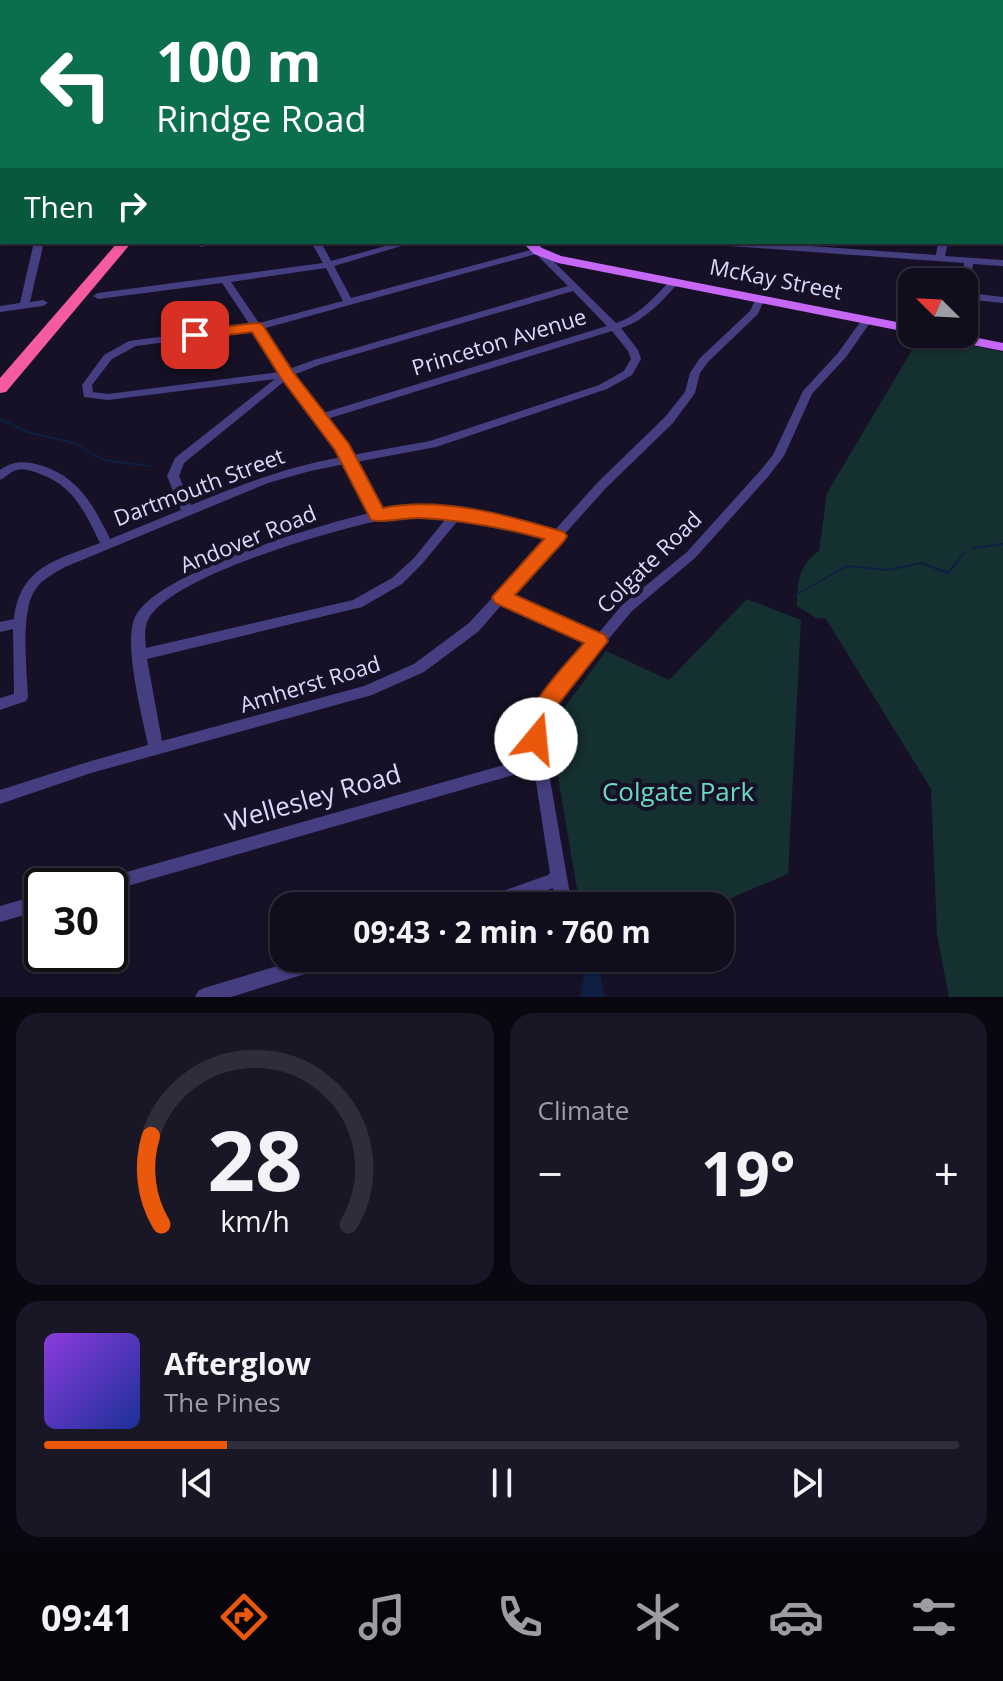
<!DOCTYPE html>
<html lang="en">
<head>
<meta charset="utf-8">
<style>
  body { margin:0; font-family:"Open Sans",sans-serif; background:#191625; color:#f1f3f6; height:100vh; display:flex; flex-direction:column; font-size:30px; white-space:nowrap }
  * { box-sizing:border-box; margin:0 }
  p { font-size:26px; color:#9c9ca3 }
  .icon { flex:none; width:44px; height:44px; fill:none; stroke:currentColor; stroke-width:2; stroke-linecap:round; stroke-linejoin:round }
  .map { position:relative; height:997px; overflow:hidden }
  .sheet { display:flex; flex-direction:column; gap:16px; padding:16px; background:#09070f; flex:1 }
  .sheet>* { flex:none }
  .hud { position:absolute; left:0px; top:0px; width:1004px; height:244px; box-shadow:0 2px 6px #0004,0 0 0 2px #302d3b; background:#0b6e4f; color:#fff; overflow:hidden }
  .needle { width:52px; rotate:294deg }
  .fabs { position:absolute; left:898px; top:268px; display:grid; gap:16px }
  .fabs a { display:grid; place-items:center; width:80px; height:80px; border-radius:16px; background:#100d1c; box-shadow:0 2px 6px #0004,0 0 0 2px #302d3b; font-size:40px }
  .speed { position:absolute; left:24px; top:868px; display:flex; gap:16px; font-size:40px; font-weight:700; text-align:center }
  .speed>* { display:grid; place-content:center; width:104px; height:104px; border-radius:50%; background:#100d1c; box-shadow:0 2px 6px #0004,0 0 0 2px #302d3b; line-height:1 }
  .speed .limit { border:4px solid #111; border-radius:12px; background:#fff; color:#111 }
  .pin { position:absolute; display:grid; place-items:center; width:68px; height:68px; color:#fff; margin:-34px; border-radius:16px; box-shadow:0 4px 12px #0006 }
  .me { position:absolute; width:88px; margin:-44px; rotate:17deg; stroke-linejoin:round; filter:drop-shadow(0 0 6px #0008) }
  .turn { display:flex; align-items:center; gap:28px; height:168px; padding:0 24px; font-size:36px }
  .turn .icon { width:104px; height:104px; stroke-width:2.5 }
  .turn b { display:block; font-size:56px; line-height:68px }
  .then { display:flex; align-items:center; height:76px; padding:0 24px; background:#0003; gap:16px; font-size:30px }
  .big { font-size:60px; font-weight:700; line-height:1.1 }
  .sheet .tile { flex:1; display:flex; flex-direction:column; justify-content:center; gap:12px; min-width:0; padding:0 28px; border-radius:24px; background:#191625 }
  .sheet .dial { align-items:center; gap:0 }
  .dial svg { height:208px; overflow:visible; fill:none; stroke:#302d3b; stroke-width:7; stroke-linecap:round; text-anchor:middle }
  .dial text { fill:#f1f3f6; stroke:none }
  .song { display:flex; align-items:center; gap:24px }
  .cover { width:96px; height:96px; border-radius:12px; background:linear-gradient(135deg,hsl(270 70% 55%),hsl(230 70% 35%)) }
  .played { height:8px; border-radius:4px; background:linear-gradient(90deg,#ea580c 20%,#302d3b 20%) }
  .keys { display:flex; justify-content:space-around; direction:ltr }
  .heat { display:flex; justify-content:space-between; align-items:center; font-size:44px; direction:ltr }
  .sheet .tiles { flex:1; display:grid; gap:16px; grid-template-columns:1fr 1fr }
  .tile:last-child { grid-column:span 2 }
  .trip { position:absolute; left:270px; top:892px; width:464px; height:80px; border-radius:24px; background:#100d1c; box-shadow:0 2px 6px #0004,0 0 0 2px #302d3b; font-weight:700; line-height:80px; text-align:center }
  .tabs { display:flex; height:128px; justify-content:space-around; align-items:center; background:#06050b; color:#9c9ca3 }
  .tabs .icon { width:56px; height:56px }
  .tabs .on { color:#ea580c }
  .tabs b { font-size:36px; color:#f1f3f6 }
  .map>svg:first-child { display:block }
  .green { fill:#153030 }
  .water { fill:#0e1f42 }
  .lines { fill:none; stroke-linecap:round; stroke-linejoin:round }
  .stream { stroke:#0e1f42; stroke-width:2 }
  .minor { fill:#453f82; fill-rule:evenodd }
  .major { fill:#c667f5; fill-rule:evenodd }
  .highway { fill:#f45c9f; fill-rule:evenodd }
  .rail-casing { stroke:#12d0ef; stroke-width:4 }
  .rail { stroke:#161126; stroke-width:2; stroke-dasharray:4; stroke-linecap:butt }
  .route { fill:#ea580c; stroke:#983908; stroke-width:2 }
  .labels { text-anchor:middle; stroke-width:8; stroke-linejoin:round; paint-order:stroke }
  .street-label { font-size:22px; fill:#ded9fc; stroke:#161126 }
  .near-park-label { font-size:26px; fill:#69d9c1; stroke:#161126 }
  .near-street-label { font-size:26px; fill:#ded9fc; stroke:#161126 }
</style>
</head>
<body>
<div class="map">
<svg width="1003" height="997" viewBox="0 0 1003 997">
  <rect width="100%" height="100%" fill="#161126"/>
  <path class="green" d="M921 335 1003 352V997H949L937 934 931 789 826 619 816 618 797 606C797 582 799 565 819 551L827 493Z
    M747 599 801 620 788 874 712 906H580L552 742 556 719 606 651 669 680Z"/>
  <path class="water" d="M590 967 600 973 605 997H580L584 976Z"/>
  <g class="lines">
    <path class="stream" d="M991 0 1003 1
      M0 419 27 432 74 443 104 460 150 466
      M973 548 1003 544
      M794 596 847 566 888 570 921 563 948 573 965 552"/>
    <path class="minor" d="M530 0H538L540 2H532Z
      M923 0H935L938 2H920Z
      M1002 10H1003V14H1002Z
      M1002 30H1003V34H1002Z
      M1002 48H1003V59H1002Z
      M0 96H2V101H0Z
      M1002 135H1003V139H1002Z
      M1002 170 1003 171V177L1002 176Z
      M34 242H44L30 302 43 300 48 303 43 306 0 312V306L20 303Z
      M197 242H207V244L202 247 199 246Z
      M311 242H321L331 261 400 242H415L334 266 351 298 538 248 541 249 616 323C639 316 655 296 672 279L675 278 680 281C663 300 645 321 621 328L638 350 641 359 632 375 607 389 436 447 356 462 380 511C439 498 498 516 554 531L598 482 665 417 685 392 690 373 700 358 750 311 757 296H763L765 298 758 314 708 362 700 373 695 393 673 423 606 488 510 595 597 635 622 605 687 552 759 472 773 455 803 391 838 353 863 318H871L872 320 846 357 812 394 784 456 767 478 695 558 632 611 550 709 544 723 543 739 572 906H556L553 888 503 906H473L475 901 548 875 550 873 534 769 110 891V886H94L96 881 102 879 532 757C530 746 528 736 530 725 535 697 571 665 589 643L503 603 479 631 424 672 372 695 91 773 0 804V790L91 761 148 745C142 715 123 644 135 617 155 573 322 524 370 513L345 464 310 471 268 483 65 567C55 573 42 579 35 590 20 611 27 671 28 697L26 701 0 710V698L14 694 13 629 0 632V622L14 619C20 566 57 560 100 543 86 514 73 485 40 474 33 471 24 468 16 470 10 472 5 478 0 480V470C14 460 27 461 43 466 79 478 94 506 110 539L181 510 167 476 175 458 275 379 108 400 84 397 82 385 104 355 129 341 250 325 222 283 98 299 93 296 98 293 323 263ZM536 254 568 286 314 360 289 369 262 329ZM326 268 343 301 259 323 231 282ZM573 291 607 326 323 413 293 375 322 364ZM253 331 280 372 108 394 93 392 92 385 112 359 136 346ZM612 331 628 351 631 359 624 371 599 385 430 441 352 455 327 419ZM286 380 342 457C286 467 243 484 191 505L179 476 184 463ZM414 514 448 516 414 558 392 578 353 600 146 648C145 639 144 626 149 618 176 572 360 521 414 514ZM460 518 547 538 469 623 414 664 364 686 162 741 147 659 362 607 402 584 422 564Z
      M711 242H754L936 255 938 242H948L945 256 1003 260V266L973 264 969 293 1003 297V303L964 299V282H961L964 263 716 245Z
      M42 894V910L0 922V906Z
      M304 958H339L337 964 331 966 231 997H195L198 991 204 988Z"/>
    <path class="major" d="M121 0H129V2H121Z
      M0 187H2V193H0Z
      M522 242H535L542 248 561 256 912 325V333L558 263 534 254Z
      M930 334H958L1003 343V351L937 338Z"/>
    <path class="highway" d="M335 0H346L334 2Z
      M1002 100H1003V106H1002Z
      M118 242H132L6 392 0 393V378Z"/>
    <g class="rail-casing">
      <path id="rail" d="M711 0 723 2"/>
    </g>
    <use href="#rail" class="rail"/>
  </g>
  <path class="route" d="M257 323 262 324 293 372 349 444 383 508C440 496 508 515 564 532L567 536 564 541 515 595 605 635 608 641 553 711 544 746 536 749 528 746C513 715 565 666 584 643L495 603 492 597 544 539C504 528 462 520 420 518 404 517 385 524 371 520L335 450 281 378 252 332 195 339 187 335 195 330Z"/>
  <g class="labels">
    <g class="street-label">
      <text transform="translate(776 279) rotate(11)" y="8">McKay Street</text>
      <text transform="translate(499 342) rotate(-17)" y="8">Princeton Avenue</text>
      <text transform="translate(199 487) rotate(-21)" y="8">Dartmouth Street</text>
      <text transform="translate(248 539) rotate(-22)" y="8">Andover Road</text>
      <text transform="translate(649 562) rotate(-44)" y="8">Colgate Road</text>
      <text transform="translate(310 684) rotate(-17)" y="8">Amherst Road</text>
    </g>
    <g class="near-park-label">
      <text x="678" y="801">Colgate Park</text>
    </g>
    <g class="near-street-label">
      <text transform="translate(313 798) rotate(-16)" y="9">Wellesley Road</text>
    </g>
  </g>
</svg>
<div class="fabs">
<a><svg class="needle" viewBox="-14 -14 28 28"><path d="M0-13l5 13h-10z" fill="#e53935"/><path d="M0 13l5-13h-10z" fill="#9c9ca3"/></svg></a>
</div>
<div class="speed"><div class="limit">30</div></div>
<div class="pin" style="left:195px;top:335px;background:#d93025"><svg class="icon" aria-label="arrive" viewBox="0 0 24 24"><path d="M6 21V4h12l-3 4 3 4H6"/></svg></div>
<svg class="me" style="left:536px;top:739px" viewBox="-20 -20 40 40"><circle r="19" fill="#fff"/><path d="M0-13L10 11 0 6-10 11z" fill="#ea580c"/></svg>
<div class="trip">09:43 · 2 min · 760 m</div>
<div class="hud">
<div class="turn"><svg class="icon" aria-label="left" viewBox="0 0 24 24"><path d="M17 20v-9H6M10 6l-5 5 5 5"/></svg><div><b>100 m</b>Rindge Road</div></div>
<div class="then">Then<svg class="icon" aria-label="right" viewBox="0 0 24 24"><path d="M7 20v-9h11M14 6l5 5-5 5"/></svg></div>
</div>
</div>
<section class="sheet">
<div class="tiles">
<div class="tile dial"><svg viewBox="0 0 100 80">
<path d="M14 69A42 42 0 1 1 86 69"/>
<path d="M14 69A42 42 0 0 1 10 35" stroke="#ea580c"/>
<text x="50" y="56" font-size="32" font-weight="700">28</text>
<text x="50" y="72" font-size="11">km/h</text>
</svg></div>
<div class="tile"><p>Climate</p>
<div class="heat"><a>−</a><b class="big">19°</b><a>+</a></div>
</div>
<div class="tile">
<div class="song"><i class="cover"></i><div><b>Afterglow</b><p>The Pines</p></div></div>
<div class="played"></div>
<div class="keys"><svg class="icon" aria-label="previous" viewBox="0 0 24 24"><path d="M18 5L8 12l10 7zM5 5v14"/></svg><svg class="icon" aria-label="pause" viewBox="0 0 24 24"><path d="M8 5v14M16 5v14"/></svg><svg class="icon" aria-label="next" viewBox="0 0 24 24"><path d="M6 5l10 7-10 7zM19 5v14"/></svg></div>
</div>
</div>
</section>
<nav class="tabs">
<b>09:41</b>
<svg class="icon on" aria-label="directions" viewBox="0 0 24 24"><path d="M12 3l9 9-9 9-9-9zM9 14v-3h6M13 9l2 2-2 2"/></svg>
<svg class="icon" aria-label="music" viewBox="0 0 24 24"><path d="M9 18V5l10-2v13"/><circle cx="6" cy="18" r="3"/><circle cx="16" cy="16" r="3"/></svg>
<svg class="icon" aria-label="phone" viewBox="0 0 24 24"><path d="M5 4h4l2 5-3 2q2 4 5 5l2-3 5 2v4C11 20 4 13 5 4z"/></svg>
<svg class="icon" aria-label="climate" viewBox="0 0 24 24"><path d="M12 3v18M4 7l16 10M4 17L20 7"/></svg>
<svg class="icon" aria-label="car" viewBox="0 0 24 24"><path d="M5 17H2v-5l4-1 3-4h7l3 4 3 1v5h-3M9 17h6M6 11h13"/><circle cx="7" cy="17" r="2"/><circle cx="17" cy="17" r="2"/></svg>
<svg class="icon" aria-label="filters" viewBox="0 0 24 24"><path d="M4 7h16M4 17h16"/><circle cx="9" cy="7" r="2"/><circle cx="15" cy="17" r="2"/></svg>
</nav>
</body>
</html>
